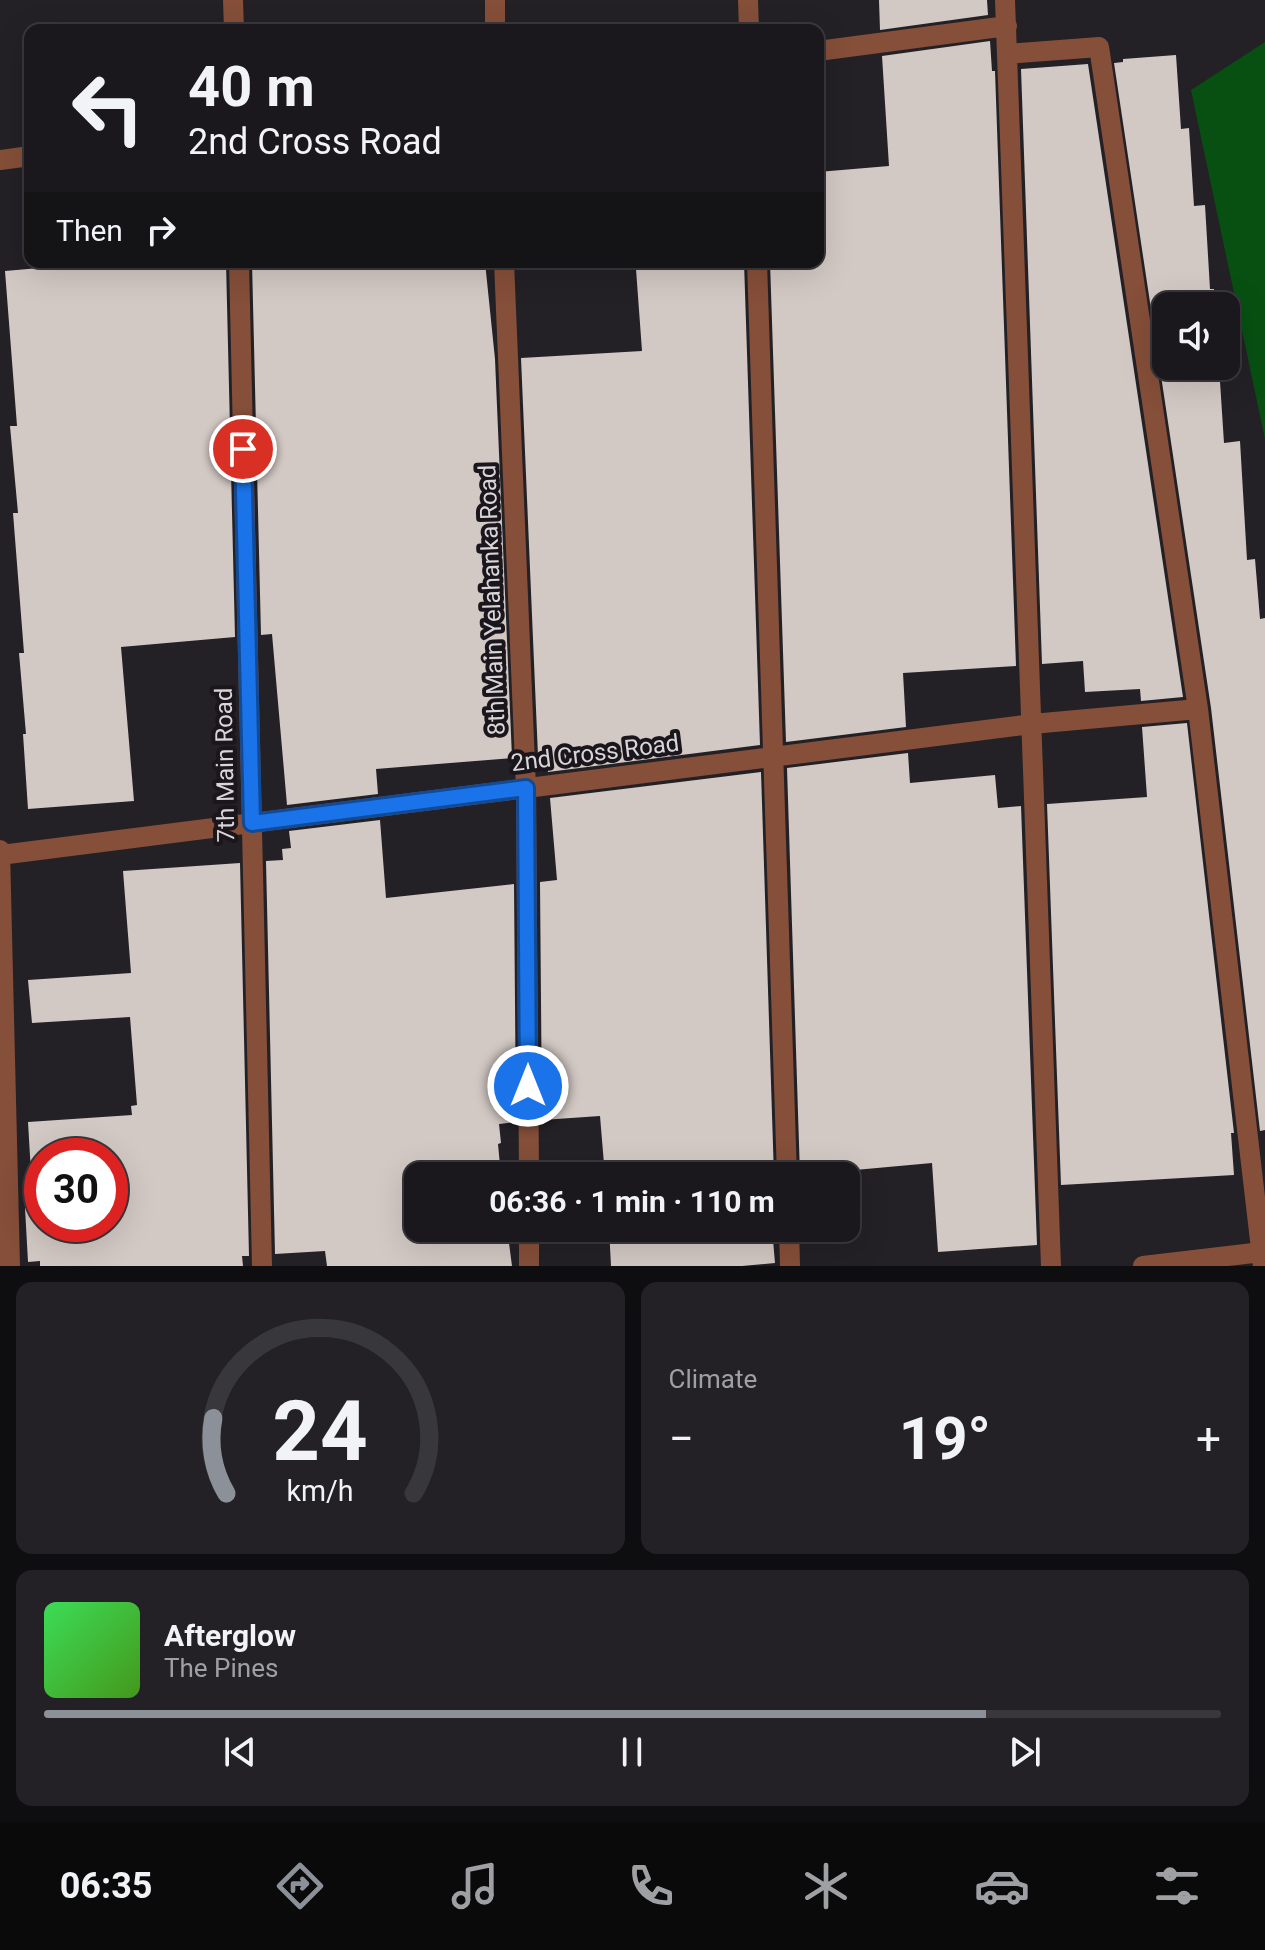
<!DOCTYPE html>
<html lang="en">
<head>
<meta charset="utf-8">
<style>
  body { margin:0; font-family:Roboto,sans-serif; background:#232125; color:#f1f3f6; height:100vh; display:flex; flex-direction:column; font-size:30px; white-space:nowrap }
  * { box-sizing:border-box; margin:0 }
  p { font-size:26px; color:#9fa0a3 }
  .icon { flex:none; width:44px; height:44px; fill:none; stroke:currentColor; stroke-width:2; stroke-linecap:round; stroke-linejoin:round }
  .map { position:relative; height:1266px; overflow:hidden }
  .sheet { display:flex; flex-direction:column; gap:16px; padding:16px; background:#0e0d0f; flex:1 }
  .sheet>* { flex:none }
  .top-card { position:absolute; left:24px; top:24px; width:800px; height:244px; border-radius:16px; box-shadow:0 8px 32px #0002,0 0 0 2px #38373b; background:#1a181c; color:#f1f3f6; overflow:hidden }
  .controls { position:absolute; left:1152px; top:292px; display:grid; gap:16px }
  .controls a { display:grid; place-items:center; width:88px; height:88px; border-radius:16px; background:#1a181c; box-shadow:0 8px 32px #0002,0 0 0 2px #38373b; font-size:40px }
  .speed { position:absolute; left:24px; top:1138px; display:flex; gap:16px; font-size:40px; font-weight:700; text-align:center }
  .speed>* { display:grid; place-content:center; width:104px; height:104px; border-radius:50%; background:#1a181c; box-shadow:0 8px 32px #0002,0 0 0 2px #38373b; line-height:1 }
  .speed .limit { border:12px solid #d22; background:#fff; color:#111 }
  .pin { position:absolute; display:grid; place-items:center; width:68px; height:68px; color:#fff; margin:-34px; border:4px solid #fff; border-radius:50%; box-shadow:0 2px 8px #0007 }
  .me { position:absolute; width:88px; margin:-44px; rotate:0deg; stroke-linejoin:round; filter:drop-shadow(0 0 6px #0008) }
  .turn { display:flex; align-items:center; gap:28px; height:168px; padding:0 32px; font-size:36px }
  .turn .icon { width:104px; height:104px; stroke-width:2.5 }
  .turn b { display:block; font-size:56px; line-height:68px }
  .then { display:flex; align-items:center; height:76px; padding:0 32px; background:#0003; gap:16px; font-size:30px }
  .big { font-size:60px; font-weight:700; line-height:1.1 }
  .sheet .card { flex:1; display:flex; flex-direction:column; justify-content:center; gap:12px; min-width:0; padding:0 28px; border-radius:16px; background:#232125 }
  .sheet .dial { align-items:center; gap:0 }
  .dial svg { height:208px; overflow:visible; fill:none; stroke:#38373b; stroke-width:7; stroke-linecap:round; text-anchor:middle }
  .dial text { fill:#f1f3f6; stroke:none }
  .song { display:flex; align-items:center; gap:24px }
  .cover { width:96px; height:96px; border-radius:12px; background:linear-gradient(135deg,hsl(130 70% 55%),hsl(100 70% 35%)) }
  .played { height:8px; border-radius:4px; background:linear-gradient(90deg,#8c9099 80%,#38373b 80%) }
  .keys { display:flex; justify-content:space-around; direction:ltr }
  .heat { display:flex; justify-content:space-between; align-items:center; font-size:44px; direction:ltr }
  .sheet .tiles { flex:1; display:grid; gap:16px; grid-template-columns:1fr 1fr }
  .card:last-child { grid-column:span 2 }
  .trip { position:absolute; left:404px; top:1162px; width:456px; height:80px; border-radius:16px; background:#1a181c; box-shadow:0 8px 32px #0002,0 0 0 2px #38373b; font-weight:700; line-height:80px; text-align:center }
  .tab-bar { display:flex; height:128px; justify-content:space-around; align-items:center; background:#0a0a0b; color:#9fa0a3 }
  .tab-bar .icon { width:56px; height:56px }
  .tab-bar .on { color:#8c9099 }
  .tab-bar b { font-size:36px; color:#f1f3f6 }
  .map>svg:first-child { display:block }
  .green { fill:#075012 }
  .building { fill:#d2c8c4; fill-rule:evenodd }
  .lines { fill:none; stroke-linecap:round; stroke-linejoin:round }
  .minor { stroke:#854f39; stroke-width:20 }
  .route-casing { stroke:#114b97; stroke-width:20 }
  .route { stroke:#1a73e8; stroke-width:14 }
  .labels { text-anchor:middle; stroke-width:8; stroke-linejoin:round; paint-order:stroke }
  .street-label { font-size:24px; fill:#d9d6da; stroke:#1a161c }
</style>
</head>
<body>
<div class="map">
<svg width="1265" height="1266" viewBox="0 0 1265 1266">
  <rect width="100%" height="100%" fill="#232026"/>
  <path class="green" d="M1265 42V439L1191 90Z"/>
  <path class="building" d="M879 0H987L988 15 880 30Z
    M990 41 992 71H995L1016 666 903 673 906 727 786 742 770 262H818V172L889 166 882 56Z
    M1176 55 1181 129 1189 128 1194 206 1205 205 1210 289H1214L1215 306H1166V366H1219L1224 443 1240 441 1247 560 1255 559 1260 619 1265 618V1130L1260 1131 1211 708 1114 63 1123 62V59Z
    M1088 64 1183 697 1141 701 1140 689 1085 692 1083 661 1042 664 1021 69Z
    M108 262H116V267L172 262H226L235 637 121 647 134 801 28 809 23 734H26L19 653H24L13 513H18L10 426H17L5 271Z
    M252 262H485L495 359 512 758 376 769 378 794 287 805 272 634 261 635Z
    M644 262H744L760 745 548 772 547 756H538L521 358 642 351 636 269 645 268Z
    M1187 723 1234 1133H1231L1234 1175 1061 1185 1047 804 1147 797 1142 727Z
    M908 753 910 783 995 775 998 808 1021 806 1037 1245 938 1252 932 1163 800 1175 787 768Z
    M761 772 774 1176H605L600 1116 542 1120 540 882 557 880 550 798Z
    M380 820 386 898 514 884 516 1122 499 1124 501 1143 498 1144 501 1176H418V1228H507L512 1266H327L325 1251 275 1254 266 861 283 860 282 849 291 848 289 831Z
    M240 863 249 1256H242L243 1266H40V1261L28 1262 25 1208 33 1207 28 1122 132 1115 131 1106 137 1105 130 1017 32 1023 28 980 131 973 123 871ZM42 1156H110V1224H42Z
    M609 1228H772L775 1263 742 1266H611Z"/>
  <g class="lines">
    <path class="minor" d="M233 0 234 30
      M495 0V30
      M748 0 749 30
      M1005 0 1051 1266
      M818 51 1007 26
      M1007 54 1099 47 1198 709 1263 1266
      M0 160 30 156
      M239 262 262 1266
      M504 262 526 788 529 1176
      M757 262 787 1176
      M0 850 10 1266
      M0 855 1032 724 1198 709
      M529 1228V1266
      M789 1228 790 1266
      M1143 1266 1262 1252"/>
  </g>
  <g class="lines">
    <g class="route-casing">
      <path id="route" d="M243 449 252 823 526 788 528 1086"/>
    </g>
    <use href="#route" class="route"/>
  </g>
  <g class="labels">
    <g class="street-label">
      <text transform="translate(492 600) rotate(-92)" y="8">8th Main Yelahanka Road</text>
      <text transform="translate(595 753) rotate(-7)" y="8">2nd Cross Road</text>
      <text transform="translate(225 765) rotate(-91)" y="8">7th Main Road</text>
    </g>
  </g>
</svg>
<div class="controls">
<a><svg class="icon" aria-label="sound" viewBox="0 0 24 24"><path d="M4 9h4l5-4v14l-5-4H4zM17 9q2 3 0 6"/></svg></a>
</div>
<div class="speed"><div class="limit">30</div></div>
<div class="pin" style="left:243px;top:449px;background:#d93025"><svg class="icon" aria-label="arrive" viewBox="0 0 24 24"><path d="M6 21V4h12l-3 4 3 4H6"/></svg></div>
<svg class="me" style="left:528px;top:1086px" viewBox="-20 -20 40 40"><circle r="17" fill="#1a73e8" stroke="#fff" stroke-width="3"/><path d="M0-11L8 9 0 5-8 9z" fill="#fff"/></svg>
<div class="trip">06:36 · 1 min · 110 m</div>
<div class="top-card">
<div class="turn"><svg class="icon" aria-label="left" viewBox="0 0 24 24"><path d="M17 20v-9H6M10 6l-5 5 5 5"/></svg><div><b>40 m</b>2nd Cross Road</div></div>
<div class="then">Then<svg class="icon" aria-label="right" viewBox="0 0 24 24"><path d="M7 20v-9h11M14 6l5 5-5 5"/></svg></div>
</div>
</div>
<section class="sheet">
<div class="tiles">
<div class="card dial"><svg viewBox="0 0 100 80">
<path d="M14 69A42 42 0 1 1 86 69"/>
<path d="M14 69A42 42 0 0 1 9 40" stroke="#8c9099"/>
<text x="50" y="56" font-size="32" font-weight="700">24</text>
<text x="50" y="72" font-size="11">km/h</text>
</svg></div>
<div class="card"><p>Climate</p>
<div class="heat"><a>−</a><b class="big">19°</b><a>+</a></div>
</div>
<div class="card">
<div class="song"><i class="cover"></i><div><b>Afterglow</b><p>The Pines</p></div></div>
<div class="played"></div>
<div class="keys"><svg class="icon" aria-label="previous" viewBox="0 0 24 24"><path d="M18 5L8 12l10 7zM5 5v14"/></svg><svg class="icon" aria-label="pause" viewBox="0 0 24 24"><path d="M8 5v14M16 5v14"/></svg><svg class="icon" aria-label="next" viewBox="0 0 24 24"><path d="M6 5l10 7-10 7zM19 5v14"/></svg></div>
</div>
</div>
</section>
<nav class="tab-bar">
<b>06:35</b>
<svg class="icon on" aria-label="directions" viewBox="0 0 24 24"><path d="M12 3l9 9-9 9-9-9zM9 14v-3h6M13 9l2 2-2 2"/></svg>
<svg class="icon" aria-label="music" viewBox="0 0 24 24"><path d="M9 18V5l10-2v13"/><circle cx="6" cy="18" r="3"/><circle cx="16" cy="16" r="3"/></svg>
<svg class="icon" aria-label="phone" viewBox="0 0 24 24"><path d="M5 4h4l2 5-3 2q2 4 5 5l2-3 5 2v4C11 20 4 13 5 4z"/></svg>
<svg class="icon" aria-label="climate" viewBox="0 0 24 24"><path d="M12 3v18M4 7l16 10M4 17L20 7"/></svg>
<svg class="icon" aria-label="car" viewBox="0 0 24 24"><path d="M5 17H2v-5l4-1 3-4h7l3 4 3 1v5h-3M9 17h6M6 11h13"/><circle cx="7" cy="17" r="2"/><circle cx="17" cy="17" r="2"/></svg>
<svg class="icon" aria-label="filters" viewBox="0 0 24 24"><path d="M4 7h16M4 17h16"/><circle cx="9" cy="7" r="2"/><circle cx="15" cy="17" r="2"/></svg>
</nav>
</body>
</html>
